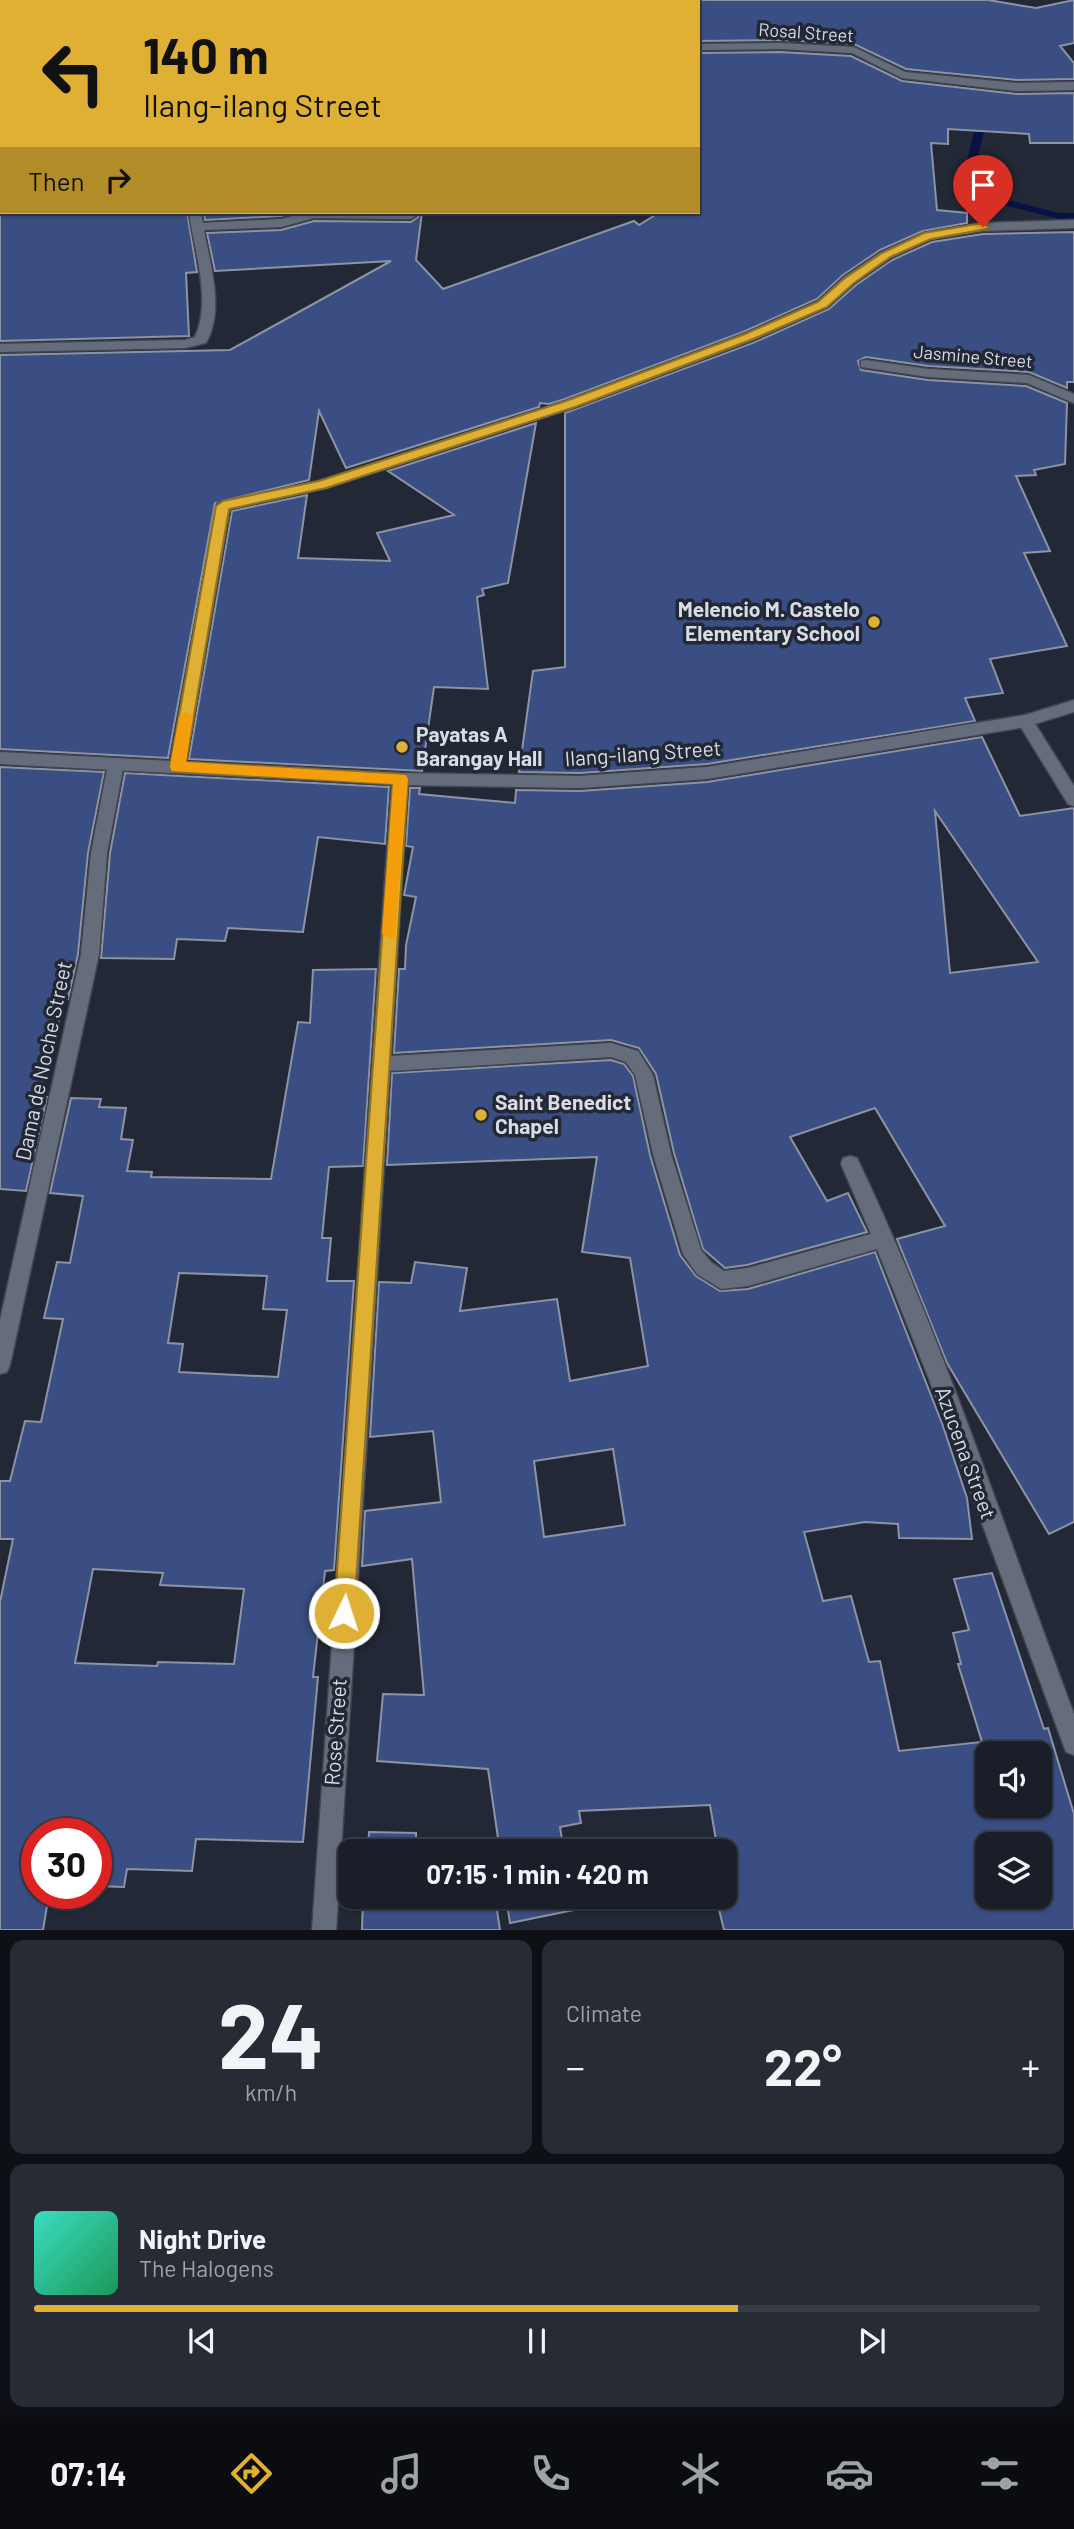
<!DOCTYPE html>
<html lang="en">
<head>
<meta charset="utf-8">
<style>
  body { margin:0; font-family:Barlow,sans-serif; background:#272b34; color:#f1f3f6; height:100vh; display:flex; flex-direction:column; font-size:26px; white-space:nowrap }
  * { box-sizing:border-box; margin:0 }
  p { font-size:23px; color:#9fa2a8 }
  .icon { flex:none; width:38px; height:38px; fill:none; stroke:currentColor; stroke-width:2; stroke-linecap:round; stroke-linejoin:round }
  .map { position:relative; height:1930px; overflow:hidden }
  .sheet { display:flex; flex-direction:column; gap:10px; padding:10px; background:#0e1016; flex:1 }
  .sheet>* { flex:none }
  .guide { position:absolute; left:0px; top:0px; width:700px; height:214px; box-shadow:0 2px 5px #0004,0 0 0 2px #383c45; background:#dfb033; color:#111; overflow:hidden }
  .tools { position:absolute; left:975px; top:1741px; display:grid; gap:14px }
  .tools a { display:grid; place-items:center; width:77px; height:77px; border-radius:14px; background:#1a1e28; box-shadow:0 2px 5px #0004,0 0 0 2px #383c45; font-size:35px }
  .speed { position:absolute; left:21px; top:1818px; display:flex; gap:14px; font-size:35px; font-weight:700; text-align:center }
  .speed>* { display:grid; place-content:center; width:91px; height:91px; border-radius:50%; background:#1a1e28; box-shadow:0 2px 5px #0004,0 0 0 2px #383c45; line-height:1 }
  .speed .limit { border:10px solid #d22; background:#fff; color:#111 }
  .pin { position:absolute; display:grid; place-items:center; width:60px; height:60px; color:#fff; margin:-72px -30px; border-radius:50% 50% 50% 0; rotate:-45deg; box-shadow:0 0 7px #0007 }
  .pin .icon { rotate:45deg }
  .me { position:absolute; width:77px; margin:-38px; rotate:4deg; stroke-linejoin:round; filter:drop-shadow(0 0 5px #0008) }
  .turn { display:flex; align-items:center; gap:24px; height:147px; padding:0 28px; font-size:32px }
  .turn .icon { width:91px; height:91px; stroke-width:2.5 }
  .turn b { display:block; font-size:49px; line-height:60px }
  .then { display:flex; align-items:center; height:66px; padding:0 28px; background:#0003; gap:14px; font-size:26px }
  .big { font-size:52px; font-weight:700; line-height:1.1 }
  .sheet .card { flex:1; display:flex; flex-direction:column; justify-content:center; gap:10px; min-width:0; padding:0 24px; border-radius:14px; background:#272b34 }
  .sheet .dial { align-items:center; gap:0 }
  .dial b { font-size:91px; line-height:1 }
  .song { display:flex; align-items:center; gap:21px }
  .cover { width:84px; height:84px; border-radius:10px; background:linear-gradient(135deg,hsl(170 70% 55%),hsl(150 70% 35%)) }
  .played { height:7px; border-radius:4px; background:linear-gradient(90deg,#dfb033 70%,#383c45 70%) }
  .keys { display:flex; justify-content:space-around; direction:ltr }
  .heat { display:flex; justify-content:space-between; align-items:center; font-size:38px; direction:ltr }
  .sheet .tiles { flex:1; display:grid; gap:10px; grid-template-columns:1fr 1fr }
  .card:last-child { grid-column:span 2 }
  .trip { position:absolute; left:338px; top:1839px; width:399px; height:70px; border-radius:14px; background:#1a1e28; box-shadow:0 2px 5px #0004,0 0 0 2px #383c45; font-weight:700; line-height:70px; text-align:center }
  .menu { display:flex; height:112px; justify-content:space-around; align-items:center; background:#0a0c10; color:#9fa2a8 }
  .menu .icon { width:49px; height:49px }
  .menu .on { color:#dfb033 }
  .menu b { font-size:32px; color:#f1f3f6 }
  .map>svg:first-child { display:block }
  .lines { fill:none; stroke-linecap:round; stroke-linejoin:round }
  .stream { fill:#081343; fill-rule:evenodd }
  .building { fill:#3a4e83; stroke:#8c94a4; stroke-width:2; fill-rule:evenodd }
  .street-casing { stroke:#414550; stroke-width:3 }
  .secondary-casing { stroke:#414550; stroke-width:3 }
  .street { fill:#656c7c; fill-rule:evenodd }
  .secondary { fill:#656c7c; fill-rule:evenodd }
  .route { fill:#dfb033; stroke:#917221; stroke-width:2 }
  .slow { fill:#f59e0b }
  .poi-dot { fill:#dfb033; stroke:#222835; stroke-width:2.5 }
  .labels { text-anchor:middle; stroke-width:7; stroke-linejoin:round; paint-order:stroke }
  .far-street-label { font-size:18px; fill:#d8dce5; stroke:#222835 }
  .poi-label { font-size:21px; font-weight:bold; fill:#d8dce5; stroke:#222835; text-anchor:start }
  .street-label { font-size:21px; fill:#d8dce5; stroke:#222835 }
</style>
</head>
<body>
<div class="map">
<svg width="1074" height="1931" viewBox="0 0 1074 1931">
  <rect width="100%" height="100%" fill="#222835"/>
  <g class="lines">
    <path class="stream" d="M939 62 950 65 983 105 987 119 972 182 984 194 1059 213H1074V219H1059L976 198 964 184 962 182 977 119 973 105 944 69 934 65Z"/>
  </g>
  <path class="building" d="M698 0H988L1036 8 1074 0V43L1060 46 1074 63V79L1017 80 906 69 854 44 780 40 698 41Z
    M780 52 851 56 902 81 1017 94 1074 93V143H1030L1029 134 948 129V144L931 143 937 210 967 213V223L923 231 880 250 843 275 817 299 743 332 565 399 549 404 540 403 539 407 346 468 319 411 309 480 215 503 168 758 0 749V355L230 350 391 261 215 271 207 233 281 230 314 221 411 222 418 217 417 212H422L416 260 443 289 634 221 639 225 660 212H698V53Z
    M0 212H187L197 272 186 273 189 336 0 341Z
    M204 212H298L281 216 205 220Z
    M1074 232V382H1067V388L1029 372 928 366 866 357 858 361 861 370 928 380 1026 386 1067 403 1065 464 1034 470 1036 475 1016 476 1050 551 1024 553 1067 646 990 659 1003 693 965 698 975 721 707 764 580 773 519 772 533 671 565 667V413L755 342 829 309 856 285 892 260 932 242 983 234Z
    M536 423 508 583 482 589 484 595 477 597 488 689 434 687 422 771 189 759 232 511 307 495 298 558 390 561 377 533 454 515 388 471Z
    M982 737 1020 816 1074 808V1522L1049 1534 947 1363 897 1239 945 1226 875 1108 790 1137 827 1201 848 1193 867 1232 747 1265 725 1268 703 1249 674 1153 656 1074 639 1048 611 1040 394 1053 399 969H405L406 945 416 897 404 895 413 847 406 846 410 788H420L419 794 515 803 516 790 580 791 707 782ZM935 811 1038 962 950 973Z
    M0 767 104 772 88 853 78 954 68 999 65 998 41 1086 46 1087 42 1097H47L26 1191 0 1189Z
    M125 773 389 787 385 844 318 837 303 932 228 928 225 941 177 939 174 959 101 958 110 853Z
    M376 969 363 1166 329 1167 322 1238H331L327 1281H354L334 1570 325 1571 313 1677H318L303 1842 196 1839 192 1871 127 1869 124 1887 96 1886V1834H37V1894H49L43 1930H0V1602L13 1539H0V1481H10L25 1421 41 1422 63 1319 44 1318 57 1262 70 1263 83 1196 50 1193 71 1098 101 1099 99 1107 126 1108 121 1139 133 1140 127 1171 152 1172 151 1177 271 1179 298 1022 310 1023 313 970ZM179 1273 267 1276 263 1309 287 1310 278 1377 179 1372 183 1344 168 1343ZM93 1569 163 1573 160 1585 244 1589 234 1664 158 1662 157 1666 75 1663Z
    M611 1060 624 1064 633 1076 650 1155 680 1255 696 1276 720 1291 748 1289 875 1252 943 1426 967 1498 972 1539 899 1538 898 1524 865 1522 804 1532 823 1601 851 1596 869 1662 880 1661 899 1751 982 1742 958 1664H961L953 1633 969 1630 954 1579 992 1573 1044 1729 1048 1728 1074 1814V1930H724L716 1897H727L724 1852H718L710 1805 579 1811 581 1823 560 1827 564 1852H500L488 1769 377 1761 383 1694 424 1695 412 1559 362 1566 365 1511 441 1502 433 1431 370 1437 379 1282 411 1283 415 1262 467 1268 460 1311 557 1299 570 1381 648 1366 630 1258 582 1252 597 1157 387 1165 392 1073ZM613 1449 625 1525 544 1537 534 1461ZM987 1754H1040V1806H987ZM987 1844H1040V1897H987Z
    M369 1832 416 1833V1852H368Z
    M363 1897H495L500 1930H362Z
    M506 1897H572L574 1910 510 1923Z"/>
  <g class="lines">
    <g class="street-casing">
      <path id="street" d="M780 43 854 47 905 72 1017 83 1074 82V90L1017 91 902 78 852 53 780 49 698 50V44Z
        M0 68H2V74H0Z
        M189 212H201L203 223 281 219 308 212H413L417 215 411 219 314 218 281 227 204 230C210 265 225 310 206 343L185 348 0 352V344L185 340 195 337C212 300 194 251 189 212Z
        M1074 220V228L983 231 931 239 891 258 854 283 828 307 754 340 576 407 326 488 230 509 185 767 183 771H171L169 767 218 503 319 481 566 401 744 334 818 301 844 277 881 252 924 233 983 223Z
        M866 360 928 369 1029 375 1074 394V403L1027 383 928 377 861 367V361Z
        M1025 715 1031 717 1074 786V806L1068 804 1017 721Z
        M116 758 124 764 107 853 99 954 10 1365 7 1372 0 1374V1320L81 954 91 853 108 764Z
        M400 773 408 779 391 1056 611 1043 638 1051 653 1075 671 1154 701 1250 711 1262 724 1271 748 1268 871 1234 841 1164 843 1158 850 1156 857 1158C942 1336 1004 1528 1074 1714V1755L1066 1752 1063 1744 929 1379 877 1249 748 1286 721 1289 697 1274 683 1254 653 1154 635 1075 626 1062 611 1057 390 1071 336 1931H312L392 779Z"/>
    </g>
    <g class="secondary-casing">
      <path id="secondary" d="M1074 700V712L1025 727 707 779 580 788 400 785 0 764V752L400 773 580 776 707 767 1025 715Z"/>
    </g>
    <use href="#street" class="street"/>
    <use href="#secondary" class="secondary"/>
  </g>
  <path class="route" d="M983 223 989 227 987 229 931 239 890 257 854 283 827 307 753 339 575 407 326 488 229 509 186 762 401 774 408 779 354 1613 351 1620 344 1623 337 1620 334 1613 393 784 172 771 170 767 216 506 223 501 319 481 566 401 745 334 818 302 845 278 882 253 924 233Z"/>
  <path class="slow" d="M186 712 193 717 186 762 406 775 408 779 395 938 390 939 382 933 393 784 172 771 170 767 179 717Z"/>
  <g class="poi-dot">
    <circle cx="874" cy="622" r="7"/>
    <circle cx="402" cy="747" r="7"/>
    <circle cx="481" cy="1115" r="7"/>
  </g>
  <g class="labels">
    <g class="far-street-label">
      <text transform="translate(806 33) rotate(4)" y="6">Rosal Street</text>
      <text transform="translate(973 357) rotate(5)" y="6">Jasmine Street</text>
    </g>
    <g class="poi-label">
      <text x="860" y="617" text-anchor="end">Melencio M. Castelo<tspan x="860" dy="24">Elementary School</tspan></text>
      <text x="416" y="742">Payatas A<tspan x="416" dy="24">Barangay Hall</tspan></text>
      <text x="495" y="1110">Saint Benedict<tspan x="495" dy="24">Chapel</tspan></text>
    </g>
    <g class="street-label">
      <text transform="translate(643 754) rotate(-4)" y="7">Ilang-ilang Street</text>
      <text transform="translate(44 1061) rotate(-78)" y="7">Dama de Noche Street</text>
      <text transform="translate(965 1453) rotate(70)" y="7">Azucena Street</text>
      <text transform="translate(336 1732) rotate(-86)" y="7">Rose Street</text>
    </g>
  </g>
</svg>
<div class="tools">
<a><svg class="icon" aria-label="sound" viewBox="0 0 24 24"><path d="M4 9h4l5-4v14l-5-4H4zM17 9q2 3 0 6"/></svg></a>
<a><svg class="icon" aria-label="layers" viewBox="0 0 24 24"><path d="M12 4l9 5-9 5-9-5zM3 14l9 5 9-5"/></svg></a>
</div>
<div class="speed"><div class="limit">30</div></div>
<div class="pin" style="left:983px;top:227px;background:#d93025"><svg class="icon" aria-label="arrive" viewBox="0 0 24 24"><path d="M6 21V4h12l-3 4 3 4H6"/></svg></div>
<svg class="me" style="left:344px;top:1613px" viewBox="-20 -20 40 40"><circle r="17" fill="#dfb033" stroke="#fff" stroke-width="3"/><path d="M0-11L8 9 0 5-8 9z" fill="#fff"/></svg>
<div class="trip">07:15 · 1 min · 420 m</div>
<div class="guide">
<div class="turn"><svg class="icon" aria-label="left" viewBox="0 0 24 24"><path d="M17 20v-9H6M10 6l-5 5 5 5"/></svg><div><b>140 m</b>Ilang-ilang Street</div></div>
<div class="then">Then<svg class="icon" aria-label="right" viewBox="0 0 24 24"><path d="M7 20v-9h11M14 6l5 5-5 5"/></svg></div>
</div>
</div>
<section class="sheet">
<div class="tiles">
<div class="card dial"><b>24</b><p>km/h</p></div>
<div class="card"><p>Climate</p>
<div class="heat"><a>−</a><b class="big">22°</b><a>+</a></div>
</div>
<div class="card">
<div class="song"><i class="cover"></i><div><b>Night Drive</b><p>The Halogens</p></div></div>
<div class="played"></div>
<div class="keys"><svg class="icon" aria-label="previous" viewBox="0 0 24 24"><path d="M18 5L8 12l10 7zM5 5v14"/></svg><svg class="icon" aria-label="pause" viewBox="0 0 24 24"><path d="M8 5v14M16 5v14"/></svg><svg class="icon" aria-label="next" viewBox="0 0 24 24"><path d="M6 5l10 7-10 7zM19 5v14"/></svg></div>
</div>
</div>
</section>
<nav class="menu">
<b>07:14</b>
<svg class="icon on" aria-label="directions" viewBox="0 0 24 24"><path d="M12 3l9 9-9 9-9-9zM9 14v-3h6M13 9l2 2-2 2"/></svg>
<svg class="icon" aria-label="music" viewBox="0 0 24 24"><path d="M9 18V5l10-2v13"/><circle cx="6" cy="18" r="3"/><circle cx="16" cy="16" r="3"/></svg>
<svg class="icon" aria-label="phone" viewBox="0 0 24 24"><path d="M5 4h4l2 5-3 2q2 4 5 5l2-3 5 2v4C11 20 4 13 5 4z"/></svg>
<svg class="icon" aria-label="climate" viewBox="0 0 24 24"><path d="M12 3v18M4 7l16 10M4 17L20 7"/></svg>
<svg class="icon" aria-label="car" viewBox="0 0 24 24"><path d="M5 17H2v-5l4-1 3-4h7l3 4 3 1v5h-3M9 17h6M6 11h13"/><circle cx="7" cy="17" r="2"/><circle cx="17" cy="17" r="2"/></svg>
<svg class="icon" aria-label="filters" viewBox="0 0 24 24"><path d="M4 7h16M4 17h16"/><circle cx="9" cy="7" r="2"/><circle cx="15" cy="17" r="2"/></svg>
</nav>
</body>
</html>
